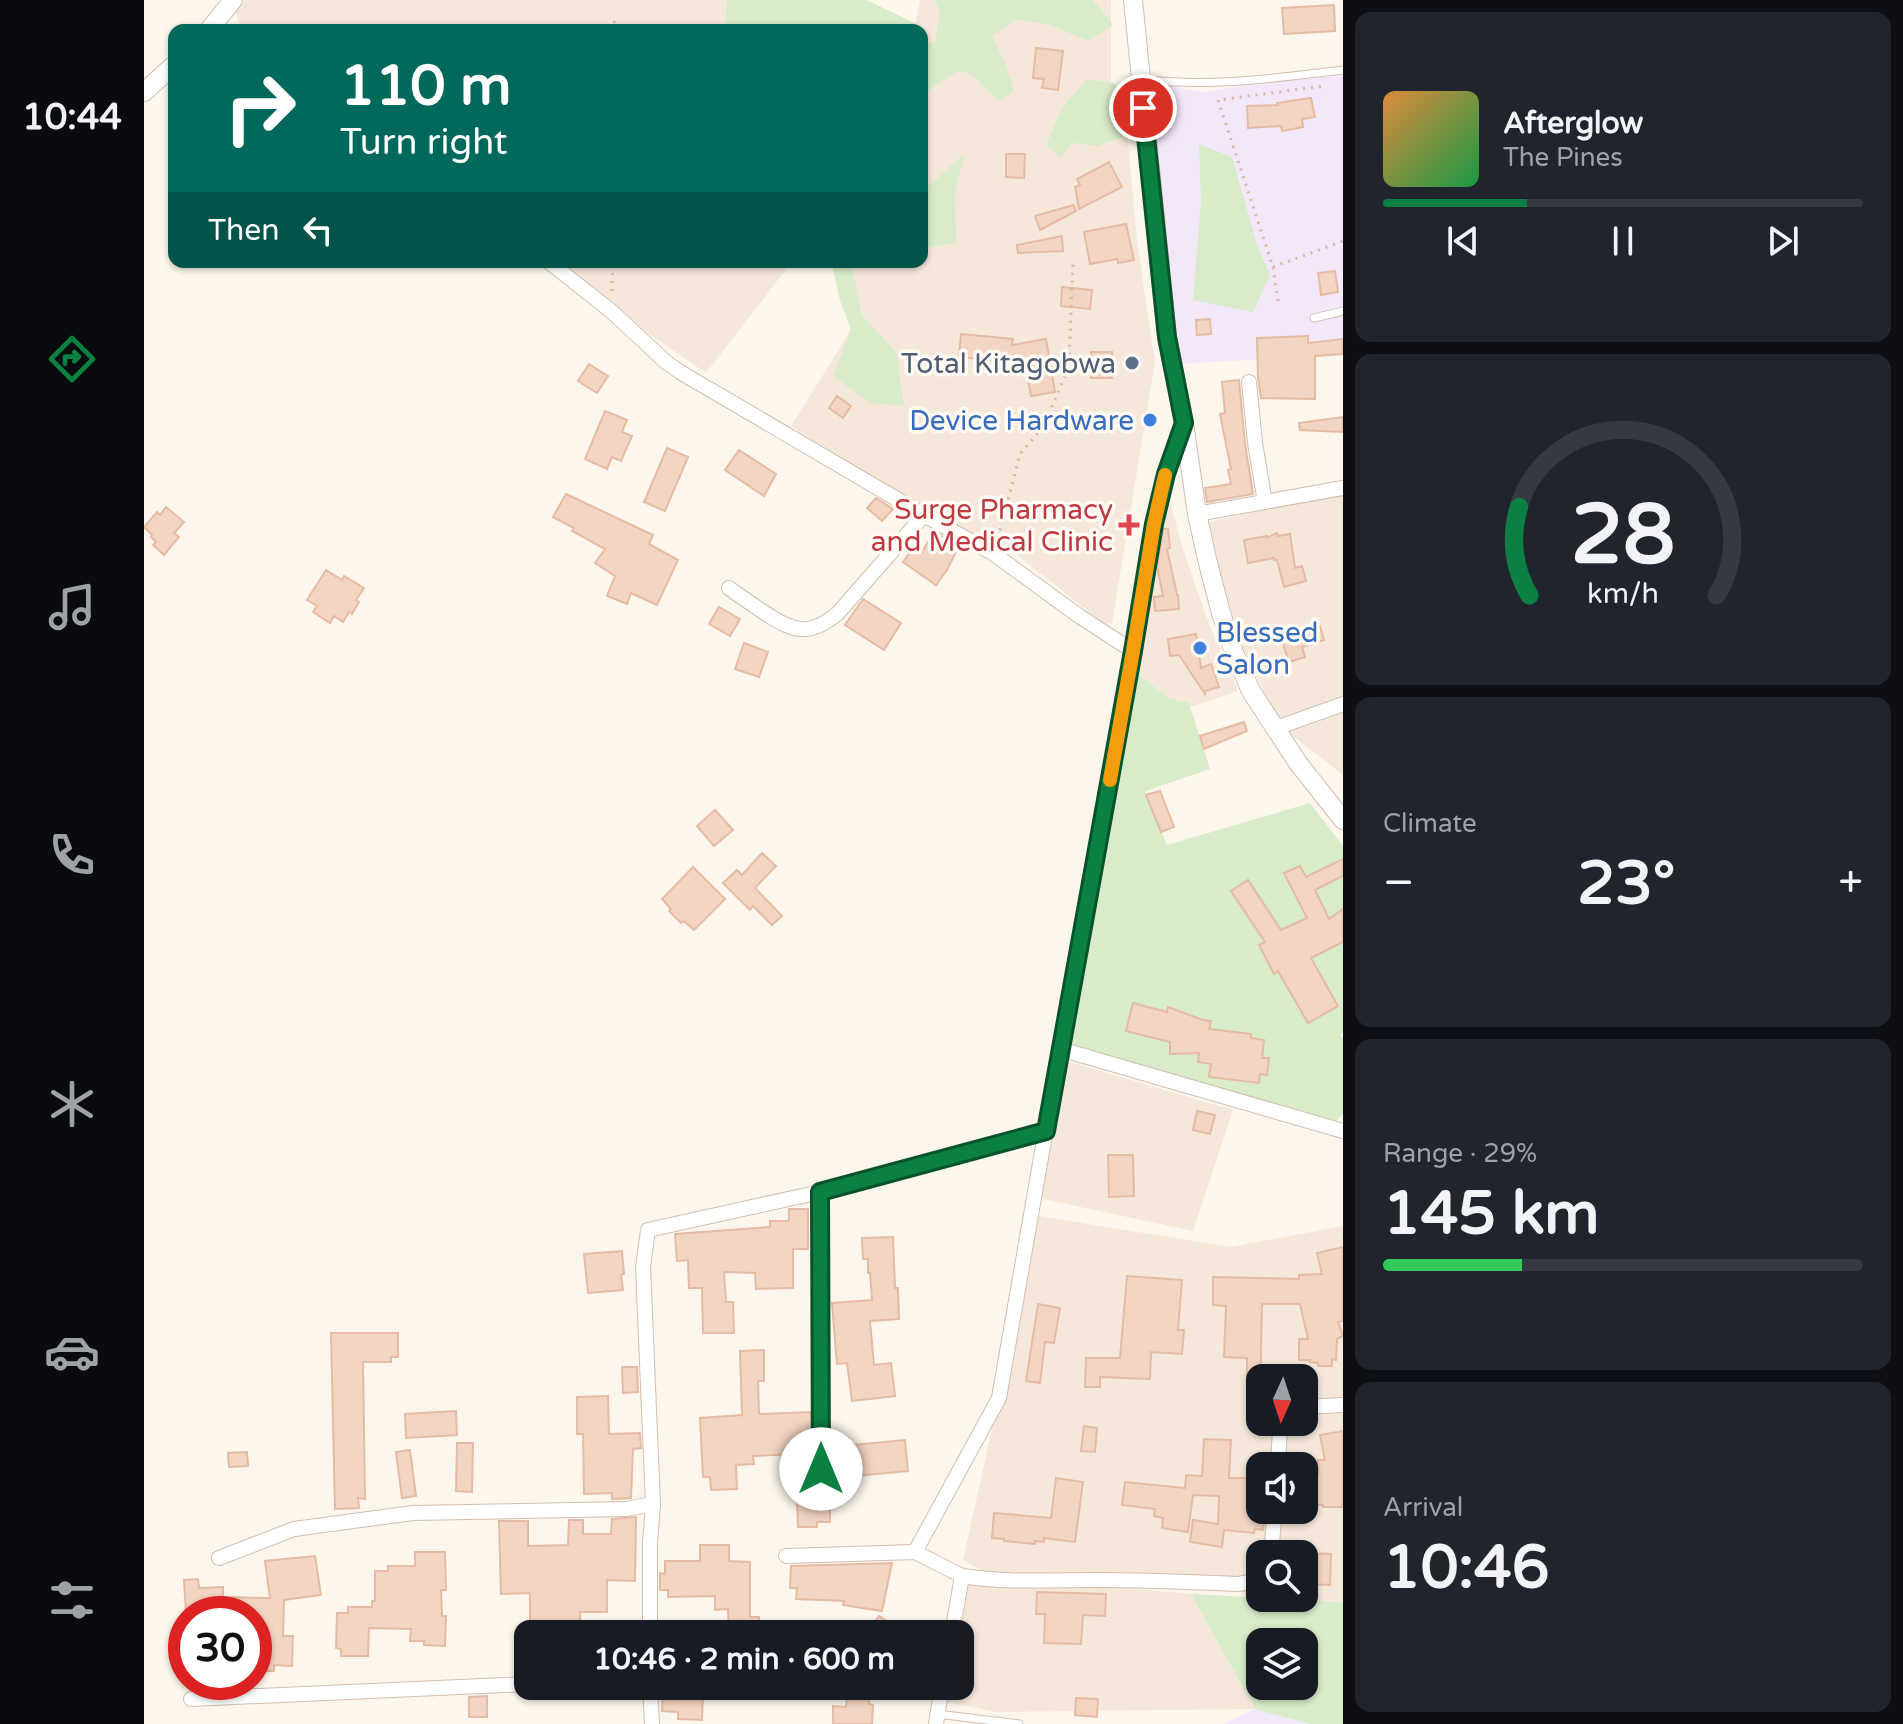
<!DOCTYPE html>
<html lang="en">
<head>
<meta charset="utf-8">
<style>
  body { margin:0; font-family:"Varela Round",sans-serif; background:#20242c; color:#f1f3f6; height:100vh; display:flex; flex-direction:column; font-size:30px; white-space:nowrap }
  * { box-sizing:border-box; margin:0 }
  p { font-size:26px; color:#9ea1a6 }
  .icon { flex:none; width:44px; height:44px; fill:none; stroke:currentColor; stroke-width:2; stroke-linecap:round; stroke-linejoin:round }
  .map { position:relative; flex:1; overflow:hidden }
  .sheet { display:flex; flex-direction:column; gap:12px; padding:12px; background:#0d0f14; width:560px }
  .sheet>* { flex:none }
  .top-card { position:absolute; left:24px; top:24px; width:760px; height:244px; border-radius:16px; box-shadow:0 2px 6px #0004; background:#00695c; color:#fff; overflow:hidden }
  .needle { width:52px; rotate:183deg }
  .buttons { position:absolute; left:1102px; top:1364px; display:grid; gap:16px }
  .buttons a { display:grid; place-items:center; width:72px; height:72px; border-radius:16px; background:#171b24; box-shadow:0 2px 6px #0004; font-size:40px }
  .speed { position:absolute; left:24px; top:1596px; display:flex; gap:16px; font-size:40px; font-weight:700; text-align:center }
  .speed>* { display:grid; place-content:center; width:104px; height:104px; border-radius:50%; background:#171b24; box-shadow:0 2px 6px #0004; line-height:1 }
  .speed .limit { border:12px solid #d22; background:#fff; color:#111 }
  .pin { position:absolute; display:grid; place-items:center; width:68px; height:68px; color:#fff; margin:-34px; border:4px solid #fff; border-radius:50%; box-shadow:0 2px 8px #0007 }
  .me { position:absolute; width:88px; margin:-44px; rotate:0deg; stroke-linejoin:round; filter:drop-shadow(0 0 6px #0008) }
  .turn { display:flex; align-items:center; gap:28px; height:168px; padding:0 40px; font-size:36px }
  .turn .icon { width:104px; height:104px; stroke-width:2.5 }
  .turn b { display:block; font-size:56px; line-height:68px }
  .then { display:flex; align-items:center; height:76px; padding:0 40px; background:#0003; gap:16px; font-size:30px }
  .big { font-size:60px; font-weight:700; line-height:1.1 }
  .sheet .card { flex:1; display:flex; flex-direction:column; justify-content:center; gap:12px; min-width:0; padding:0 28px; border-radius:16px; background:#20242c }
  .sheet .dial { align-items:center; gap:0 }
  .dial svg { height:208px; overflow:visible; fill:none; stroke:#363941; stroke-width:7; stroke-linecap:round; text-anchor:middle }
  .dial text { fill:#f1f3f6; stroke:none }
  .song { display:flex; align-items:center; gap:24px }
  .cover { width:96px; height:96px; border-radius:12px; background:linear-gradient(135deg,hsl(30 70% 55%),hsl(140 70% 35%)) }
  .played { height:8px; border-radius:4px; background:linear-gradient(90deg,#0b8043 30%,#363941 30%) }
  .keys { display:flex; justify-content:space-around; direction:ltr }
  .heat { display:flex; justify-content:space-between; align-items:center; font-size:44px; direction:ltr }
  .charge { height:12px; border-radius:6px; background:linear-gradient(90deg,#34c759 29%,#363941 0) }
  .trip { position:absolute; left:370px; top:1620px; width:460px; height:80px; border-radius:16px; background:#171b24; box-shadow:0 2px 6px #0004; font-weight:700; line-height:80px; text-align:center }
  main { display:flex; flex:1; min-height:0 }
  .menu { display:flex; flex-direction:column; width:144px; justify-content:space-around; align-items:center; background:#090b0e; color:#9ea1a6 }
  .menu .icon { width:56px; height:56px }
  .menu .active { color:#0b8043 }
  .menu b { font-size:36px; color:#f1f3f6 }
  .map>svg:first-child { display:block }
  .residential { fill:#f5e8da; fill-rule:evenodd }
  .education { fill:#f3e8fa }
  .green { fill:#d8ecc9; fill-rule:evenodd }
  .building { fill:#f3d5c3; stroke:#e6bba3; stroke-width:2 }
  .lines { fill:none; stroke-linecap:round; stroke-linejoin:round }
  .service-casing { stroke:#d1beb0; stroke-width:9 }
  .minor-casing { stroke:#d1beb0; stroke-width:16 }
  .tertiary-casing { stroke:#d1beb0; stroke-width:20 }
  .path { stroke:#d9b8a5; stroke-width:3; stroke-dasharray:2 6; stroke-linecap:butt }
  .service { stroke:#fff; stroke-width:7 }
  .minor { stroke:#fff; stroke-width:14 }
  .tertiary { stroke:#fff; stroke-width:18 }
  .route-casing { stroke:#07532c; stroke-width:20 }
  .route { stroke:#0b8043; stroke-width:14 }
  .slow { stroke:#f59e0b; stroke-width:14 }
  .service-dot { fill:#5c6f8a; stroke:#fffaf3; stroke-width:3 }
  .shop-dot { fill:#3f7fe0; stroke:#fffaf3; stroke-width:3 }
  .health-dot { fill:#e0444e; stroke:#fffaf3; stroke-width:3 }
  .labels { text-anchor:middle; stroke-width:7; stroke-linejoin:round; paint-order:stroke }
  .service-label { font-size:28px; fill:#4e5e75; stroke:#fffaf3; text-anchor:end }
  .shop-label { font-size:28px; fill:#366cbe; stroke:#fffaf3; text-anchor:end }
  .health-label { font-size:28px; fill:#be3a42; stroke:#fffaf3; text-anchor:end }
</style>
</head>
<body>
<main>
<nav class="menu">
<b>10:44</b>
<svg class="icon active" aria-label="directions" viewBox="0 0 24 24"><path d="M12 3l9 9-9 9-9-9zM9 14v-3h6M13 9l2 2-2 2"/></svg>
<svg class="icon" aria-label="music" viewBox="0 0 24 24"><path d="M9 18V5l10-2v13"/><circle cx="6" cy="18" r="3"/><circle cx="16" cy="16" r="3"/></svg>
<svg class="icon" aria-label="phone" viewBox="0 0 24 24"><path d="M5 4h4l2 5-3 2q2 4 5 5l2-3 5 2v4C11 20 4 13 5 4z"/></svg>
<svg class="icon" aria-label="climate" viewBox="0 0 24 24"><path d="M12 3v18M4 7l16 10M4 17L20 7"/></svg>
<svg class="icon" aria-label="car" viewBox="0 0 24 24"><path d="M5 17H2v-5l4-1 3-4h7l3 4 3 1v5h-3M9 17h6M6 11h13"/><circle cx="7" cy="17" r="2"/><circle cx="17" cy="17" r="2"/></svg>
<svg class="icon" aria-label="filters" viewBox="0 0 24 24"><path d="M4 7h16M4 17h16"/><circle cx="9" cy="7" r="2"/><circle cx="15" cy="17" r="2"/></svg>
</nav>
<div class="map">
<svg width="1199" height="1724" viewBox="0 0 1199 1724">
  <rect width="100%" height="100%" fill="#fdf6ec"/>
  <path class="residential" d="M96 0H583L581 30H97L92 11Z
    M776 0H967V95L980 96 993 241 1011 362 968 624 958 622 869 552 787 517 647 426 717 314 708 262H778V30H770Z
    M415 262H648L562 373 456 300Z
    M1021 484 1040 552 1052 587 1064 621 1094 691 1047 707 1045 703 1024 698 981 663 991 593Z
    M1199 492V702L1136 723 1092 636 1051 525Z
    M1199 708V775L1141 730Z
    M912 1058 1089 1110 1049 1231 885 1196Z
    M895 1216 1086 1247 1199 1226V1602L1117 1598H1160V1554H1116V1598L1085 1587 927 1583 1047 1594 1111 1709 853 1712 796 1701 798 1686H816V1634H807L818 1571 842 1573 819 1560ZM1116 1378H1160V1422H1116ZM1116 1466H1160V1510H1116Z"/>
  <path class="education" d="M1199 72V353L1173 356 1034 364 1003 82 1058 92Z
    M1111 1709 1166 1724H1079Z"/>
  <path class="green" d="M583 0H723L772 24 770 30H581Z
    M790 0H949L969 25 944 41 907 25 873 19 848 36 862 65 870 91 855 101 827 74 814 71 780 93 778 89V46L791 42 796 11Z
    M943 79 969 83 987 101 981 97 990 132 954 146 929 143 917 157 902 145 918 108Z
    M1055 144 1088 157 1113 244 1126 275 1109 312 1049 300 1057 202Z
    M820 154 811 193 812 243 778 249V192Z
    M687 262H708L717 314 752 352 760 406 727 403 689 376 707 330 696 300Z
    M981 663 1024 698 1045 703 1066 769 1001 791 1023 845 1166 803 1199 846V1032L1196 1035 1199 1038V1114L1187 1126 913 1043Z
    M1047 1594 1199 1602V1724H1166L1111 1709ZM1116 1642H1160V1686H1116Z"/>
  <path class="building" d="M1190 5 1191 31 1140 34 1138 8Z
    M892 48 919 51 914 90 898 88 900 79 889 78Z
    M1167 98 1171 117 1158 119 1159 127 1138 131 1137 126 1104 128 1103 106 1134 105 1133 103Z
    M862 154H881L880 178 862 177Z
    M965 162 978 187 935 209 931 187 936 185 933 179Z
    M930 205 932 211 896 230 891 216Z
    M982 224 990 260 974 263 973 259 946 264 940 232Z
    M918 236 919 251 874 253 873 245Z
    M1191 271 1194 292 1177 295 1174 273Z
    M918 287 948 290 946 309 917 306Z
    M1066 319 1067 334 1053 335 1052 320Z
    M817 334 869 339 868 345 902 339 911 392 887 396 881 363 815 357Z
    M1164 336V343L1199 339V354L1171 356V399L1117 398 1114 377 1113 338Z
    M947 352H968V378H947Z
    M445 364 464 376 453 393 434 381Z
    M1095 380 1101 444 1109 494 1063 502 1061 488 1087 484 1084 470 1087 469 1076 414 1081 413 1078 382Z
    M693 396 707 406 699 418 685 408Z
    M461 411 483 420 478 432 488 436 477 461 468 457 463 469 441 459Z
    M1199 417V432L1156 430 1155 423Z
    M523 448 544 457 521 511 500 502Z
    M595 450 632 474 620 496 581 470Z
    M422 494 509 535 505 544 534 560 513 605 487 593 483 604 463 596 471 576 451 563 461 549 428 531 430 528 409 517Z
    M732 498 749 509 738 521 723 508Z
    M22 507 40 522 30 533 35 537 20 555 9 545 12 542 7 537 8 535 0 527 13 512 16 515Z
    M1019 529H1024L1026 548 1023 549 1033 595H1034L1035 609 1011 611 1010 597 1019 596 1013 566Z
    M790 532 815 546 803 570 792 585 759 562 770 547 778 552Z
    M1133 533 1134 536 1146 534 1151 568 1158 566 1162 581 1140 587 1133 560H1130V558L1104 563 1100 540 1123 536V538Z
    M182 570 198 580 200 576 220 588 212 600 215 602 208 614 205 612 199 622 190 616 186 623 169 612 173 606 163 600Z
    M719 599 757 623 740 650 701 625Z
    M575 607 596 619 586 636 565 624Z
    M1175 623 1180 640 1158 647 1161 657 1145 662 1136 635Z
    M1052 634 1057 668 1067 664 1075 687 1061 691V694L1035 655 1026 656 1024 639Z
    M600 643 624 652 615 677 591 669Z
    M1100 722 1103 731 1060 749 1056 736Z
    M1016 791 1030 827 1017 832 1002 795Z
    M571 810 589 830 570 846 553 826Z
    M618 853 632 866 611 888 638 916 628 925 609 906 606 910 579 883 593 870 598 875Z
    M1199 859V876L1171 890 1185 919 1199 909V942L1167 958 1194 1006 1164 1023 1134 971 1130 974 1115 945 1121 942 1087 891 1104 880 1137 930 1163 918 1140 873 1156 866 1162 877Z
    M549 867 581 899 550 930 540 921 537 923 525 911 527 909 518 899Z
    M989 1003 1023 1012 1024 1007 1059 1020 1067 1021 1065 1029 1107 1034V1038L1120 1040 1118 1058H1125L1123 1075 1116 1074 1115 1083 1065 1077 1067 1064 1054 1062 1055 1053 1026 1054V1042L982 1031Z
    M1053 1111 1071 1115 1066 1134 1049 1130Z
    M964 1155H989L990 1196 965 1197Z
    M645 1209H664V1249H649V1288L612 1289 611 1273 580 1272 582 1302H589L590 1333H559L558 1288H545L544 1260 533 1261 531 1234 626 1227V1221H645Z
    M749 1237 751 1288H754L755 1319 726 1321 730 1365 747 1363 751 1396 708 1401 703 1363 693 1364 688 1303 728 1300 726 1273H724V1259H719L718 1238Z
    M1199 1247V1321L1194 1322 1199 1336 1193 1339 1192 1360 1188 1359V1366H1174V1363L1166 1362V1360H1155V1339H1164L1156 1304H1118L1116 1404H1103V1358L1080 1357 1082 1306 1069 1305V1277L1155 1279V1275L1178 1274 1173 1253Z
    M478 1251 480 1274 477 1275 479 1290 444 1293 440 1254Z
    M983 1276 1038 1280 1034 1330H1040L1038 1354 1007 1352 1006 1379 956 1377V1387H941L942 1358H976Z
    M894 1304 916 1308 910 1343 901 1342 896 1383 882 1381Z
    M187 1333H254V1357H247V1362H219L221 1499 214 1498 215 1508 191 1509Z
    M620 1350V1381H614L615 1414 667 1412V1435L654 1436 655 1454 609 1456 610 1464 592 1465 593 1489 567 1490 566 1477H559L556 1418 598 1415 596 1351Z
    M478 1367H493L494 1392 479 1393Z
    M464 1396 465 1434 496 1433 497 1448 489 1449 487 1498 468 1499V1493L440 1494 439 1434H433V1397Z
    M312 1411 313 1435 262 1438 261 1414Z
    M940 1426 953 1428 951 1452 937 1451Z
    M1199 1431V1507H1179V1505H1173L1172 1493H1169L1168 1473H1174V1460H1181L1176 1435Z
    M1060 1439 1087 1440 1085 1478H1116V1510H1121L1119 1530 1111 1529 1110 1533 1080 1530 1078 1547 1046 1542 1049 1520 1074 1524 1075 1496 1049 1495 1044 1532 1018 1528 1019 1518 1010 1516 1011 1509 978 1505 981 1482 1041 1488 1042 1475 1058 1476Z
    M761 1440 764 1471 691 1478 688 1447Z
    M313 1443H329L328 1492 312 1491Z
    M266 1450 272 1496 258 1498 252 1452Z
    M103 1452 104 1466 85 1467 84 1453Z
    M912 1478 939 1482 931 1542 900 1538V1542L891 1541V1544L860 1541V1539L848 1538 850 1513 907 1518Z
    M653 1499H686V1522H673V1527H654Z
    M492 1517 491 1581 463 1580V1612H436V1628H420V1634H386V1593L357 1594 355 1521H384V1546L424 1545 425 1520H439V1534H467L468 1519Z
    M556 1545H585V1561L606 1562V1617H615L616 1634H585L584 1609 571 1610V1596L524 1597V1590H516V1573L521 1574V1561H556Z
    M271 1552H301L302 1590H297L298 1616H302L301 1646 280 1645V1641H266L267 1629 225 1628 224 1656H197V1649L192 1648 193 1613H204V1607H228V1601H231V1571H244V1566H271Z
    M1160 1553 1187 1554 1186 1585 1160 1584Z
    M171 1556 177 1595 140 1600 139 1636H149L148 1666 130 1665V1671H113L114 1616H111V1614H96V1611L42 1614 40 1580 54 1579 55 1588 79 1587V1597L126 1598 121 1561Z
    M748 1563 738 1611 699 1605 700 1601 652 1599 653 1588H646L647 1566Z
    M893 1592 962 1594 961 1616 939 1615 937 1644 900 1643 901 1614H892Z
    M735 1616 763 1634H722Z
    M704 1686H727L725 1704 729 1705 728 1724H689V1706L702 1707Z
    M519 1688H532V1691L559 1692 558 1720 534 1719V1712L518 1711Z
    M343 1696V1717H325V1697Z
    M932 1698 954 1699 953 1717 931 1715Z"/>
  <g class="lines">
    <g class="service-casing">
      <path id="service" d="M998 79C1065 88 1132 78 1199 70
        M1170 318 1199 311
        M793 1714 875 1724"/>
    </g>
    <g class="minor-casing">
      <path id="minor" d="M405 262 467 311 522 362 536 372 780 515 850 554 935 616 989 651
        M1105 382 1111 443 1121 502
        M1053 514 1199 488
        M585 588C597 597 609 605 621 613 650 632 666 637 694 613L780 515
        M1132 728 1199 704
        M916 1049 1199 1131
        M676 1192 677 1469
        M1160 1407 1199 1405
        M1134 1466 1136 1428 1139 1422
        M1127 1554 1131 1510
        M642 1556 771 1552
        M75 1558 150 1529 269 1513 482 1509 509 1504
        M818 1576C863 1583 908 1580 953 1580 1000 1580 1047 1582 1094 1584L1106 1582 1116 1576
        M506 1634V1543L509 1504 499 1267 504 1230 676 1192 902 1131
        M808 1634 818 1576 771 1552 855 1398 916 1049 989 651 1010 524 1022 474 1040 424
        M506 1686 508 1724
        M47 1699 384 1684
        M792 1724 798 1686"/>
    </g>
    <g class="tertiary-casing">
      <path id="tertiary" d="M989 0 1023 337 1040 423 1053 514 1063 559 1077 613 1090 653 1107 691 1154 763 1199 820
        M65 30 89 0
        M0 92 30 65"/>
    </g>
    <path class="path" d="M470 21 474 30
      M1129 267 1199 241
      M468 291V275L474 262
      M1134 301 1129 267 1074 100 1180 86
      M854 538 876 454 900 426 925 366 929 262"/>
    <use href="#service" class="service"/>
    <use href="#minor" class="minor"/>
    <use href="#tertiary" class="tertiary"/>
  </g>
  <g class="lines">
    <g class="route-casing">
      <path id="route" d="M677 1469 676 1192 902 1131 989 651 1010 524 1022 474 1040 423 1023 337 999 108"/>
    </g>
    <use href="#route" class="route"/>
    <path class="slow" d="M966 780 989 651 1010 524 1021 475"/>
  </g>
  <circle class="service-dot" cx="988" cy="363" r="8"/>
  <g class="shop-dot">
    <circle cx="1006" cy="420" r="8"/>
    <circle cx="1056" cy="648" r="8"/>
  </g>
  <path class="health-dot" d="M981 513h8v8h8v8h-8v8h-8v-8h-8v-8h8z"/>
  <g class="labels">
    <g class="service-label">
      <text x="972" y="373">Total Kitagobwa</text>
    </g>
    <g class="shop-label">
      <text x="990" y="430">Device Hardware</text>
      <text x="1072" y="642" text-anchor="start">Blessed<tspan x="1072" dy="32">Salon</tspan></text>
    </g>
    <g class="health-label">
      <text x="969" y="519">Surge Pharmacy<tspan x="969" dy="32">and Medical Clinic</tspan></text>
    </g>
  </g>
</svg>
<div class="buttons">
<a><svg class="needle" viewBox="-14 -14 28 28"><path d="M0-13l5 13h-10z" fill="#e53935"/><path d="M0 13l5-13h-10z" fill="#9ea1a6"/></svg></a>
<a><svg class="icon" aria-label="sound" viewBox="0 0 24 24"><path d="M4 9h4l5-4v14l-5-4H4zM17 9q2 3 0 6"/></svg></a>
<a><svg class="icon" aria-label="search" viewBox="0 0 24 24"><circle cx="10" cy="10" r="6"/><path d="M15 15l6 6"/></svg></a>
<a><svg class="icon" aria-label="layers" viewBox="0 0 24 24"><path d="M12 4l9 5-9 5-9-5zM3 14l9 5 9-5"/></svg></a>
</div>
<div class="speed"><div class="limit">30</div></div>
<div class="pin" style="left:999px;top:108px;background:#d93025"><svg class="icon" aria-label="arrive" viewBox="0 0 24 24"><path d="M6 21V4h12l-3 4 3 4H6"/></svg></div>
<svg class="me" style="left:677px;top:1469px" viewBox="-20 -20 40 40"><circle r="19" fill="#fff"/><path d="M0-13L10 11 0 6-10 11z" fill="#0b8043"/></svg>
<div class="trip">10:46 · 2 min · 600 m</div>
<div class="top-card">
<div class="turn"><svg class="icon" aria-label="right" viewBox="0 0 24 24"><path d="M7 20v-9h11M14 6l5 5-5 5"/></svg><div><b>110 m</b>Turn right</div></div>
<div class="then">Then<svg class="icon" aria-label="left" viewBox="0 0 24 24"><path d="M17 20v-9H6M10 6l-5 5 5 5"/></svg></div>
</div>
</div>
<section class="sheet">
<div class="card">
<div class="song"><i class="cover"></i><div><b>Afterglow</b><p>The Pines</p></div></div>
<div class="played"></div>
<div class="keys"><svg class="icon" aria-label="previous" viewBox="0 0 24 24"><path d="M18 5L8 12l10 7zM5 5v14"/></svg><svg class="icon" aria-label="pause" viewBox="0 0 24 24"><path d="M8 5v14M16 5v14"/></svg><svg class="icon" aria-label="next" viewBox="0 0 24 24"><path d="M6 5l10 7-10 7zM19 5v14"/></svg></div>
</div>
<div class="card dial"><svg viewBox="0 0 100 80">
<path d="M14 69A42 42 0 1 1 86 69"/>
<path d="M14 69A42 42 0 0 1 10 35" stroke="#0b8043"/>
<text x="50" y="56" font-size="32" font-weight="700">28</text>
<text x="50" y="72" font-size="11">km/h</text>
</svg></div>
<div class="card"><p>Climate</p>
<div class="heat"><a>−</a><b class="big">23°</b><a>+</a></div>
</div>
<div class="card"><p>Range · 29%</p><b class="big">145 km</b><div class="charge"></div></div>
<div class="card"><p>Arrival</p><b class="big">10:46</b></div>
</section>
</main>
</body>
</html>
